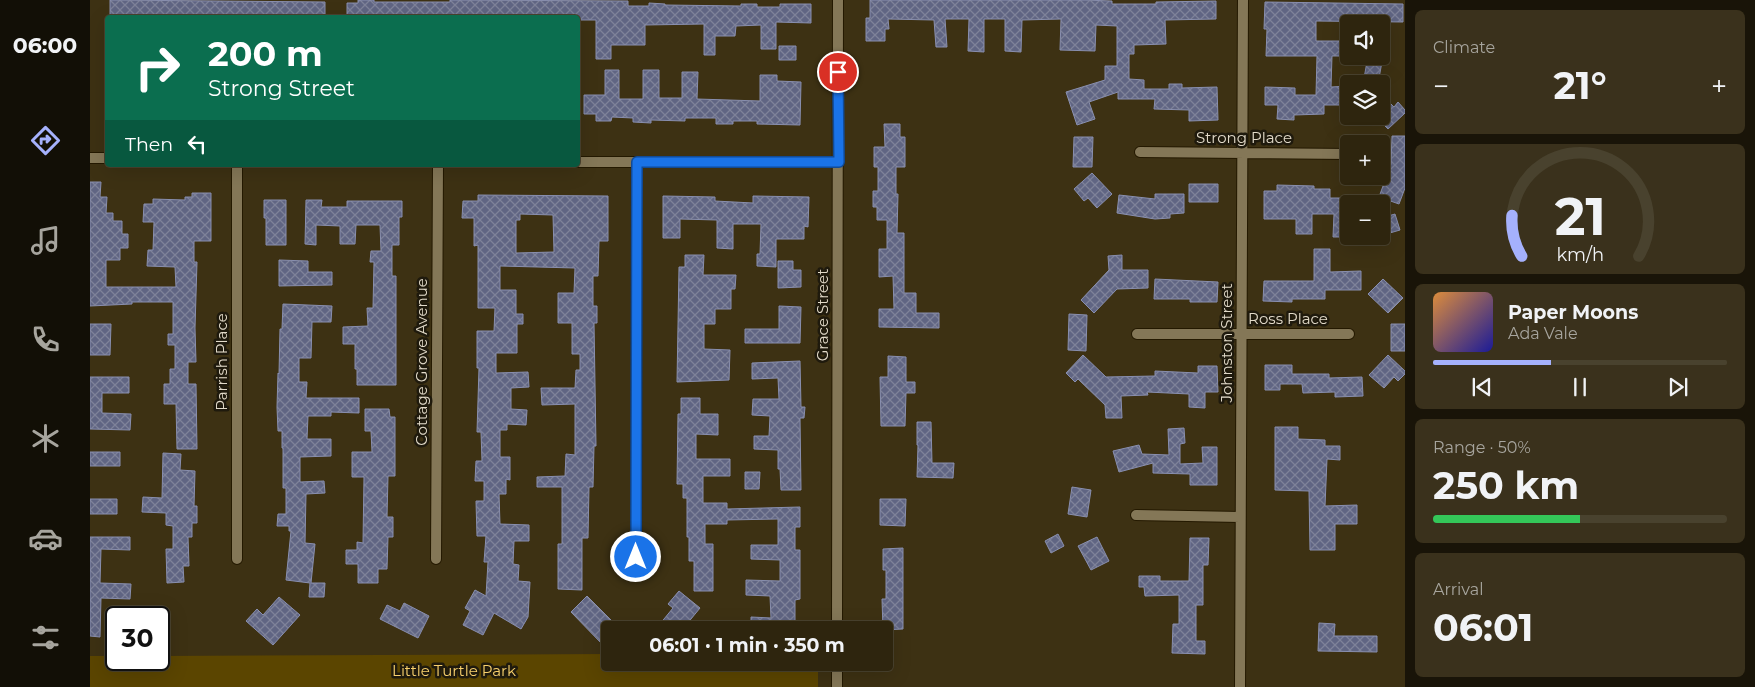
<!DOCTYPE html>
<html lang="en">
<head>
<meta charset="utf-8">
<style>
  body { margin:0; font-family:Montserrat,sans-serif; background:#3a311c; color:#f1f3f6; height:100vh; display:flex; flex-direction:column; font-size:19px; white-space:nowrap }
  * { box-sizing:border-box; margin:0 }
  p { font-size:16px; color:#a7a59e }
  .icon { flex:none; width:28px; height:28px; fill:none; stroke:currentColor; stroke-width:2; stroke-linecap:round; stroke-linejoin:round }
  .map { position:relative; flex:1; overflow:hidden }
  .sheet { display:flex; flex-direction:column; gap:10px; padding:10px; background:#191408; width:350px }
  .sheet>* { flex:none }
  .guide { position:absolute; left:15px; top:15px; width:475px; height:152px; border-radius:5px; box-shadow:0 5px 20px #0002,0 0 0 1px #49422e; background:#0b6e4f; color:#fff; overflow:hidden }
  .controls { position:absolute; left:1250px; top:15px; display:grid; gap:10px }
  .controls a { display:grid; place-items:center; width:50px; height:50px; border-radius:5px; background:#2e250e; box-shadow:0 5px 20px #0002,0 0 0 1px #49422e; font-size:25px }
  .speed { position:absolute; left:15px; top:606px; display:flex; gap:10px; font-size:25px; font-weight:700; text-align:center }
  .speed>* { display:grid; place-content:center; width:65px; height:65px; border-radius:50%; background:#2e250e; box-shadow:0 5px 20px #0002,0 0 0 1px #49422e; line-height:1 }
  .speed .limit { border:2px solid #111; border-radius:8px; background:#fff; color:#111 }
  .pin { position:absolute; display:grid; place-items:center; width:42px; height:42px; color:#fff; margin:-21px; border:2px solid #fff; border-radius:50%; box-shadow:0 1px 5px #0007 }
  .me { position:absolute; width:55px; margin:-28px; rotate:0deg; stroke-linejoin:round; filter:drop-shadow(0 0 4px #0008) }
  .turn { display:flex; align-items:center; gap:18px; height:105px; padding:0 20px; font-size:22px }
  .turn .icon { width:65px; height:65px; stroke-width:2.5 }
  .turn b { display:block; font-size:35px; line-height:42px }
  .then { display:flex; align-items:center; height:48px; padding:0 20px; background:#0003; gap:10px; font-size:19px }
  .big { font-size:38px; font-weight:700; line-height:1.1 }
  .sheet .card { flex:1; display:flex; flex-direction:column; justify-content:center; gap:8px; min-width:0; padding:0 18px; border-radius:8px; background:#3a311c }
  .sheet .dial { align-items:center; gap:0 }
  .dial svg { height:130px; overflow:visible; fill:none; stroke:#49422e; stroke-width:7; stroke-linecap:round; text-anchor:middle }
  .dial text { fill:#f1f3f6; stroke:none }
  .song { display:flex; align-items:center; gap:15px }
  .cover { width:60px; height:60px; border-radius:8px; background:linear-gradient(135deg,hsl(30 70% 55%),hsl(240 70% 35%)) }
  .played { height:5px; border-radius:2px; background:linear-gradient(90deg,#a5b1fc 40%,#49422e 40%) }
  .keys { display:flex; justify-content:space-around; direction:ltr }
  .heat { display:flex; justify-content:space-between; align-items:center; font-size:28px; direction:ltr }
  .charge { height:8px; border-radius:4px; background:linear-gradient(90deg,#34c759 50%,#49422e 0) }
  .trip { position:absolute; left:511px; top:621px; width:292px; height:50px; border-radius:5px; background:#2e250e; box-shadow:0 5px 20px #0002,0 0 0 1px #49422e; font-weight:700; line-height:50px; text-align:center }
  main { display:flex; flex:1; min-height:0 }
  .menu { display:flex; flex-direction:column; width:90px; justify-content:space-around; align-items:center; background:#120f06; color:#a7a59e }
  .menu .icon { width:35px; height:35px }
  .menu .current { color:#a5b1fc }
  .menu b { font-size:22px; color:#f1f3f6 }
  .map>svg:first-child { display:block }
  .green { fill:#5b4500 }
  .building { fill:url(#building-cross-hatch); stroke:#898faf; fill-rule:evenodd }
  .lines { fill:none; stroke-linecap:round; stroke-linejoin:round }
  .street-casing { stroke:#241900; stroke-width:12 }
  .street { stroke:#847757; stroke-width:10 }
  .route-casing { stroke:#114b97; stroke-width:12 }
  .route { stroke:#1a73e8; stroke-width:9 }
  .labels { text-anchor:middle; stroke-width:5; stroke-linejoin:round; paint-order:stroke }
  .street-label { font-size:15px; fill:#e2dac9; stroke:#1f1a0d }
  .park-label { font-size:15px; fill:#f9d16d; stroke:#1f1a0d }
</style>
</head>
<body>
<main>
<nav class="menu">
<b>06:00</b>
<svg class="icon current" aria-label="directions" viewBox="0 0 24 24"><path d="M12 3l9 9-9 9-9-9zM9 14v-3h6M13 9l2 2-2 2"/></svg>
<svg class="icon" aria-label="music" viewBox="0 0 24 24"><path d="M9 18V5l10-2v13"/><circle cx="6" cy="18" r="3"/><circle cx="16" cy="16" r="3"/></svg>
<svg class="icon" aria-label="phone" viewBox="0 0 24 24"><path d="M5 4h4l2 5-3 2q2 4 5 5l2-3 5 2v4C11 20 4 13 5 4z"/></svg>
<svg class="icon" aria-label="climate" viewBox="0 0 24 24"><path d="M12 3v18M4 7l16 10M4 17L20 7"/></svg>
<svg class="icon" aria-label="car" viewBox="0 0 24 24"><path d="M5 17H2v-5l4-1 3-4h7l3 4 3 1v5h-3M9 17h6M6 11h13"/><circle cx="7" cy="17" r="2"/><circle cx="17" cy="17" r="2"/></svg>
<svg class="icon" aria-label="filters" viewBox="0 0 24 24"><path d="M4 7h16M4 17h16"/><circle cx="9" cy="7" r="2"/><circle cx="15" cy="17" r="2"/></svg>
</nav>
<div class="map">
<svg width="1315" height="687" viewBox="0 0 1315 687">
  <defs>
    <pattern id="building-cross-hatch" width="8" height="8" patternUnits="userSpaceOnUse" patternTransform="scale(1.25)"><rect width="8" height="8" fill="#606583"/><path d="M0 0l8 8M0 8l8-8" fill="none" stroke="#7e8299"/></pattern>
  </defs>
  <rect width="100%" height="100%" fill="#3d3113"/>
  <path class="green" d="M520 654V662L728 663V687H0V656H26V660H69V656Z"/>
  <path class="building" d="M20 0 235 2V18L20 16Z
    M268 0H284V2H360V0L538 1V6H559V3L575 4V5L651 6V4H667V7H690V4H721V23L686 22V49H671V25L646 26 645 36H625V55H614V24L555 25V45H521V59H506V20H488V18H257V3H268Z
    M780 0H994L1022 1V4H1066V2L1126 1V19L1075 20 1076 44 1044 45V54H1039V79L1054 80V89H1079V84H1092V88L1127 87 1128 120 1099 121V110L1064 109 1065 99H1028V92L999 102 1005 119 987 125 976 92 1015 80V66H1027V26L1006 25 1005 51 970 50 971 19 932 20 931 52 915 51V19H894V52L878 51 879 19H855L857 47H846L844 20 798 19 799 29H795V41H776V18H780Z
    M1175 2 1313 4V22L1226 21V41H1259V56H1242L1241 87 1259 86V105H1234V114L1204 115V120L1187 119 1188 105H1175V87L1205 88V95H1226L1227 56H1176L1177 29H1174Z
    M689 46H706V60H689Z
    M1278 56H1293L1288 84H1273Z
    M515 70H529V99H553V70H569V98H592V72H608L607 99 670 101V75H687V81L711 82 710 125 667 124V121H643V124H626V118H595V121L561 120V123L543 122V118L522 117 521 121H506V114H494V95H515Z
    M1291 94 1304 107 1308 102 1315 110V113L1298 129 1291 122Z
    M794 124H810V137H815V167H806V194H808L807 233H814V293H826V313H849V328L789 327V309H804L803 276 789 277V249H797V220H787V207H783V191H788V167H784V147H795Z
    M1302 136H1315V188L1309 204 1289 197 1301 164Z
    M984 137H1003L1002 167H983Z
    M1002 173 1022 194 1007 208 998 198 994 201 984 189Z
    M0 182H11L10 197H17L16 213H23V221H32V234H38V248H30V260H16V287H86L85 267 57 266 58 250H63L64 222H53L54 204H63V199L95 200V197H102V193H121V241H104V262H107L105 328 106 362H98V384H106L107 449H87L86 404H74V384H80V369H85V345H78V334H83V302H42V304L0 306Z
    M1099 184H1128V202H1099Z
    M1187 185 1224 186V189H1240V198H1259L1257 237H1243L1244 214H1222V234H1206V219H1174V191H1187Z
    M1065 194H1094V213L1080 214V218L1065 219 1027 213 1029 195 1065 199Z
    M388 195 518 196V241H509L508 276H503V306H507V323H504L506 446H504L503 487H499L498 538H492V590L468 589V544H472V487H447V477L475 476 476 454 485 455V404L452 405 451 388H485L486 370H490V354H482V323H468V293H484L485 268 410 266V290H426V314H433V324H427V353H406V373L438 372 439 387 421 388V409L437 410 436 425 417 424V430H410V457H420V480L416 479V494H409L410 524 439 525V541H424L423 564 429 565 428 581 440 582 438 617 431 629 404 613 393 635 373 625 380 611 375 608 385 590 396 596 398 562H394L396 536H387L386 501H394V481H385L386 461H392L391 432H387L389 368H387V331H404L405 308H388V245L384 246V218H372L373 201H388ZM430 214 463 215 464 252 426 253V220H430Z
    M573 196 625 197V201L663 203V196L719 197 718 227 714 226V239H686V267L667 266V254H670L671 224H643V249L627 248V220L590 219V238H573Z
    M174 200H196V245H176V218H174Z
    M216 200H232L231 207H257V201H312V217H309V245H302V276H306V385H267V369H265V344H253V327L278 326 277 308H283L284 262H280L281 251H291L290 225H266L265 244H250V226L226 225V245L215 244Z
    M1305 214 1310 230 1293 235 1291 218Z
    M1224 249H1240V272L1271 271V290H1235V299H1202V302L1173 301 1174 281H1224Z
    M595 255H614L613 275H646L645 289H641V309H625V324H614V349L640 350 639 380 587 382 589 267H595Z
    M1032 255V270H1058V288L1027 289 1004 313 991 300 1019 270 1018 256Z
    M189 260 218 261V272H242V285L189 286Z
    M688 261H703V270H711V287L688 288Z
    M1065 279 1128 282 1127 302H1100V299H1064Z
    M1293 279 1313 298 1298 313 1278 294Z
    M193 304 242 306 241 322H222L221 358H209V382H217L216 398H269V413L241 412V416H218L217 439H241V456L210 457V482L234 481 235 493 216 494 215 543 225 544 221 583H235L234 597H219L220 583 196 580 201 531H199V526H187L188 514H196V488H193V448H192V431H188L187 407 188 373 189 374 190 329H192Z
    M689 306 711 307 710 343H655V329H689Z
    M979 314 997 315 996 351 978 350Z
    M0 324H21L20 355H0Z
    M1301 324H1315V351H1301Z
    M993 355 1016 377 1065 376V371L1108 373V366H1127L1128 392H1115V408L1099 407V394L1057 392 1058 395 1031 396 1032 418H1016L1015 405 988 379 985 382 976 373Z
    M1298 355 1315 371V374L1308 381 1304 377 1294 388 1279 375Z
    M798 356 816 357V382H825V393H816L815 426H791L790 377H798Z
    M710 361 711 407H715L714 418H710L711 490H691L690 469H688V450L664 449V436H679L680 416 662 415 663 399H689L688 378 662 379V363Z
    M1175 365H1202V374H1239V378L1272 377 1273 396 1245 397V392L1213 393 1212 384H1190V390H1175Z
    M0 377H39V393H12V413L41 414 40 430 0 429Z
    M591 398H610V414H628V435L606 434V459H640V476H613V503H637V509L710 507V527H705V550H710V599L705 600V630H661V617L681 618 680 596 656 595V580L690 581V560L661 559V545H688V519L637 520V524H615V544H623V591H604V561H599V537H597V498H593V484H587L588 414H591Z
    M275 409H299L300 417H305V476H298L297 517H303V537H298L297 569H288V583H268V564H256V550H267V542L273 543 274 477H262V452H282L281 431H275Z
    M827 422H841L842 463H864L863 478 827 477 828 445H827Z
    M1185 427H1208V439L1235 440V446H1250V460L1237 459 1235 506 1267 505V524H1245V550H1220L1219 491 1185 490Z
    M1094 428 1095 443 1090 444V464L1113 463 1112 447H1127V485H1100V474L1063 473V463L1029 472 1023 451 1049 445 1052 454 1079 455 1078 429Z
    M0 452H30V466H0Z
    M73 453 91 454 90 470 105 471 104 506H107V523H102V537H98L99 566H93L94 582 77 583 76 549H83V526L76 525V513L52 512 53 497 72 498Z
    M655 472H670L669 489H655Z
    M982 487 1001 490 997 517 978 514Z
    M0 499H27V514H0Z
    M790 499H816L815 526 790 525Z
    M968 534 974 546 961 553 955 541Z
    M0 537H40V550L11 549 10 583 41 584 40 599 11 598 10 637 0 636Z
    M1007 537 1019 561 1001 570 988 546Z
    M1100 538H1119L1118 565H1113V605H1106V641H1115V654L1082 653 1083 624H1089V595L1055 596 1054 587H1049V576H1070V581H1099Z
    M813 548V629L793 630 792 599H796V570H793V549Z
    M589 591 610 608 592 630H565L583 608 578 604Z
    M497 596 531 630H520V639L513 645 481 612Z
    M189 597 210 615 183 645 156 621 167 609 173 615Z
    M314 603 339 616 328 638 290 619 297 605 310 611Z
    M1229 623 1245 624 1244 636H1287V652L1228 651Z"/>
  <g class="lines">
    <g class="street-casing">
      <path id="street" d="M1050 152 1258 154
        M0 158H18
        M488 162H749
        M147 165V559
        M1047 334H1259
        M1046 515 1150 517
        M546 557 547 162
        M346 559 348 165
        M747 630 748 0
        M747 687V662
        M1150 687 1153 0"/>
    </g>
    <use href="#street" class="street"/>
  </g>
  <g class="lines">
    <g class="route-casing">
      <path id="route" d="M546 557 547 162H749L748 72"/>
    </g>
    <use href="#route" class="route"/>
  </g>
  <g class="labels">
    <g class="street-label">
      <text x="1154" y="143">Strong Place</text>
      <text transform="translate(733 315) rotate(-90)" y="5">Grace Street</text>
      <text x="1198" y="324">Ross Place</text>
      <text transform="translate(1137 343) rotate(-90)" y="5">Johnston Street</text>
      <text transform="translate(132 362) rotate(-90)" y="5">Parrish Place</text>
      <text transform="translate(332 362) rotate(-90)" y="5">Cottage Grove Avenue</text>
    </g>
    <g class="park-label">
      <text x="364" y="676">Little Turtle Park</text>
    </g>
  </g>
</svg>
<div class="controls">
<a><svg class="icon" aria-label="sound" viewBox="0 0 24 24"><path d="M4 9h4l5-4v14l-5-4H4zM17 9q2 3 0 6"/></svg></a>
<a><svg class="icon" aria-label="layers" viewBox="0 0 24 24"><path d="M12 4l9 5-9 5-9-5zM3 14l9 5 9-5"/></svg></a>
<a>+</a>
<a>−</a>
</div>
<div class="speed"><div class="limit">30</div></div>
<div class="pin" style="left:748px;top:72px;background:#d93025"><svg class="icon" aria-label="arrive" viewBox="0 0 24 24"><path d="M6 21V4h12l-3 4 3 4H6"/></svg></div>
<svg class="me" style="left:546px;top:557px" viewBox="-20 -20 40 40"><circle r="17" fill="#1a73e8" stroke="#fff" stroke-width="3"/><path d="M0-11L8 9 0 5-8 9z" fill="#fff"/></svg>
<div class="trip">06:01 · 1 min · 350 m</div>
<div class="guide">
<div class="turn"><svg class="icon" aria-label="right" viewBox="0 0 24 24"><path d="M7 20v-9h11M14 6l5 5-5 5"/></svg><div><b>200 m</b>Strong Street</div></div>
<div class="then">Then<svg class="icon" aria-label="left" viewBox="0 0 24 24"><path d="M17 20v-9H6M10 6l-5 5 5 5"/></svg></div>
</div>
</div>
<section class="sheet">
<div class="card"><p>Climate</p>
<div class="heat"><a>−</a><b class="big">21°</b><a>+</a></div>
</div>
<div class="card dial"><svg viewBox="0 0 100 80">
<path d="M14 69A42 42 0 1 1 86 69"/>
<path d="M14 69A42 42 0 0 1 8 44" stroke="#a5b1fc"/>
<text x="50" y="56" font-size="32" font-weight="700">21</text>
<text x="50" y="72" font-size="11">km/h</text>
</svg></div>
<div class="card">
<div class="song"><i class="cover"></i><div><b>Paper Moons</b><p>Ada Vale</p></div></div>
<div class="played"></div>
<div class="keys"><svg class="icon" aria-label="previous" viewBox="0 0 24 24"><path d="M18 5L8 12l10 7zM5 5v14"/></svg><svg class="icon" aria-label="pause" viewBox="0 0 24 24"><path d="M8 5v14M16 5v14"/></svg><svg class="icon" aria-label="next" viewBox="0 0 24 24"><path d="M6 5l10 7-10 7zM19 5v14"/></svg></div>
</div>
<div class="card"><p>Range · 50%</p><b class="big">250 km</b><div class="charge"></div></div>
<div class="card"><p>Arrival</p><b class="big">06:01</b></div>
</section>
</main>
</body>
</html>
